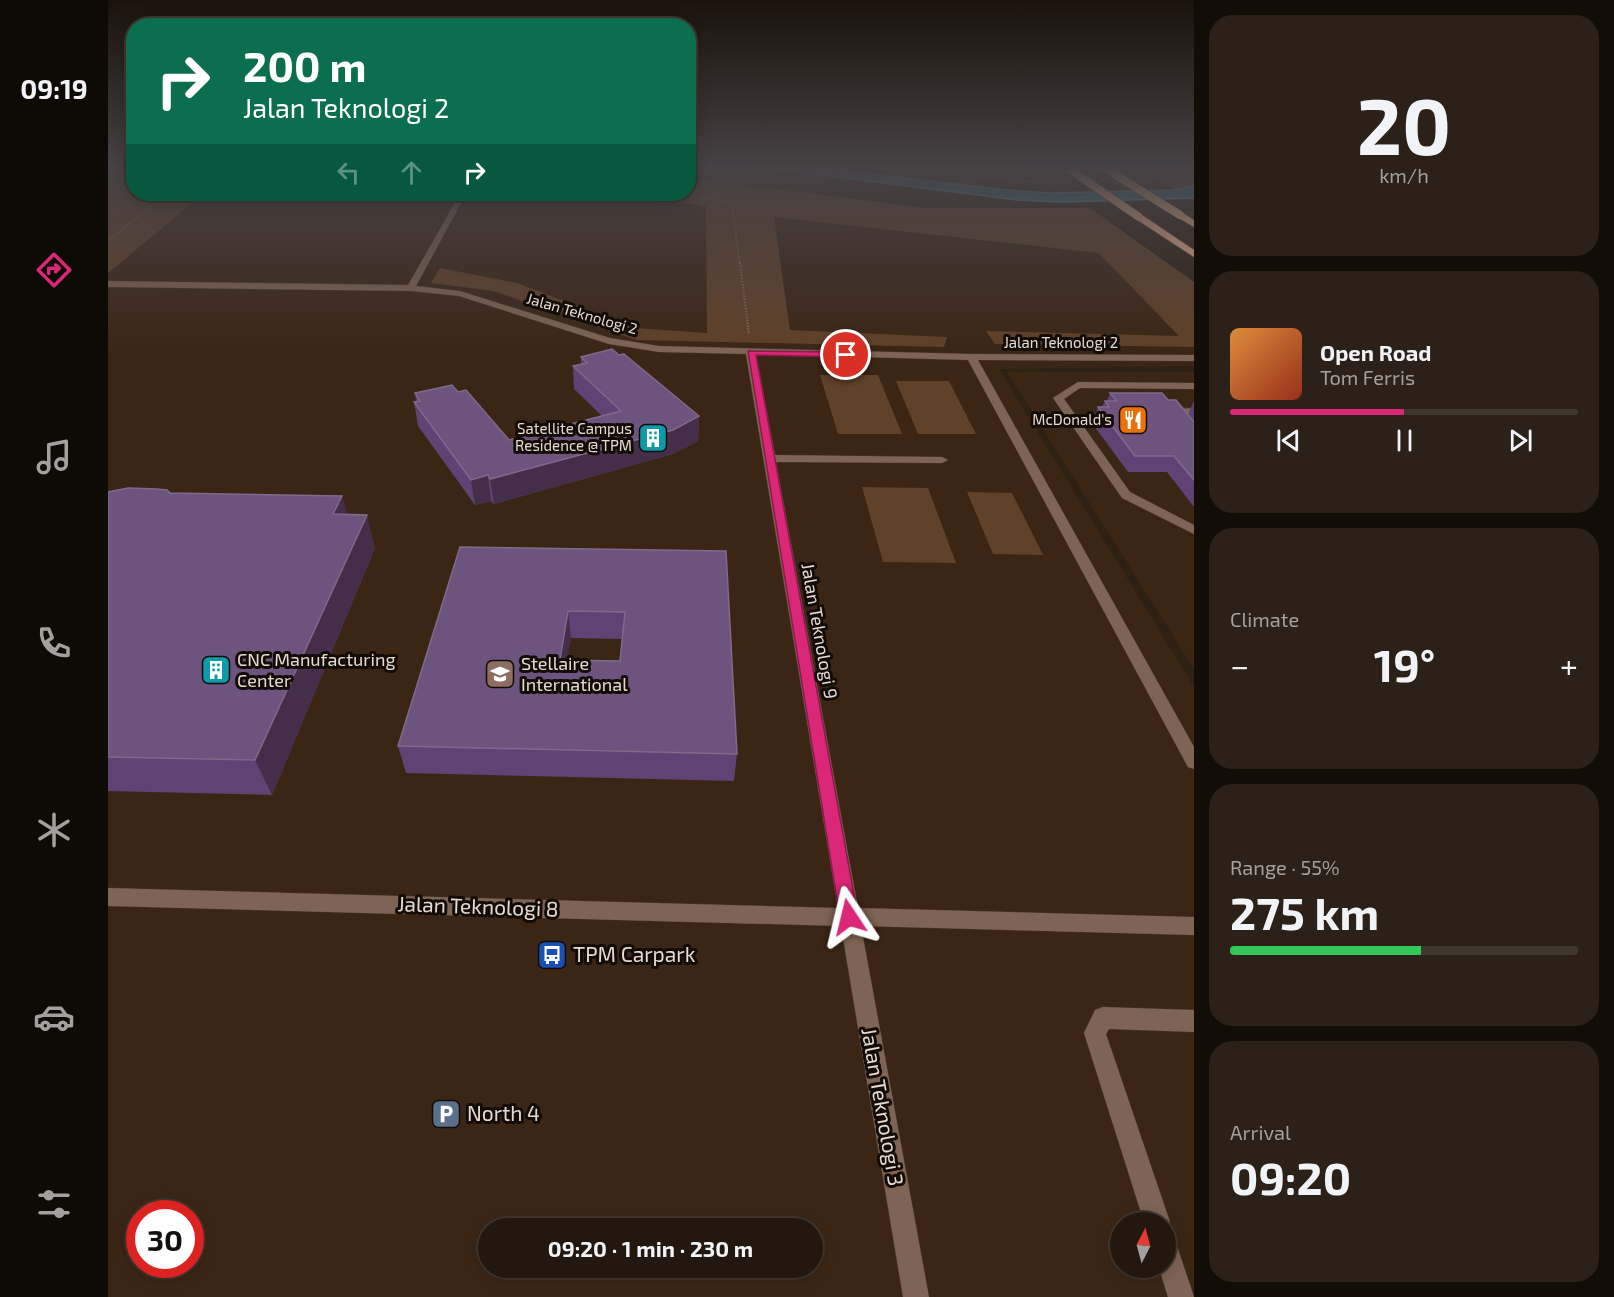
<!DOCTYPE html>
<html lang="en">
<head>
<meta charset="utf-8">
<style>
  body { margin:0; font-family:"Exo 2",sans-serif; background:#2b2118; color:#f1f3f6; height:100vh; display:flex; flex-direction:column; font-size:22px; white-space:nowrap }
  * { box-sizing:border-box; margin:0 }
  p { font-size:20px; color:#a3a09e }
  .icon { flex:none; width:33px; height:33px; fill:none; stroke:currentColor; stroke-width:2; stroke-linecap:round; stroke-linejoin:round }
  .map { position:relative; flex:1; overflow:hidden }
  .side { display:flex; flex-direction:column; gap:15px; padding:15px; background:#130d08; width:420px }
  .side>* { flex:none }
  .top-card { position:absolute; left:18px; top:18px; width:570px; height:183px; border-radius:24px; box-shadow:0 3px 15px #0003,0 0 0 2px #40372f; background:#0b6e4f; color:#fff; overflow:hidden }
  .needle { width:39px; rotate:6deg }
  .tools { position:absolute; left:1002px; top:1212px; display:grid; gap:12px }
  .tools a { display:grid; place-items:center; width:66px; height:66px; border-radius:50%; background:#23180f; box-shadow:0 3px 15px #0003,0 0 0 2px #40372f; font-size:30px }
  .speed { position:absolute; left:18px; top:1200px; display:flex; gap:12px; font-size:30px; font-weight:700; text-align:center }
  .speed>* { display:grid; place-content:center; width:78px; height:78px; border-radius:50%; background:#23180f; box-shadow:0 3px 15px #0003,0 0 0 2px #40372f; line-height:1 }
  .speed .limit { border:9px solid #d22; background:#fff; color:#111 }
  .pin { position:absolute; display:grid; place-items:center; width:51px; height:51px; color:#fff; margin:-26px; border:3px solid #fff; border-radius:50%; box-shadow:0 2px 6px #0007 }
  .me { position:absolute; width:66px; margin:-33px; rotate:350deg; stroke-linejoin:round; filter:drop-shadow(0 0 4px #0008) }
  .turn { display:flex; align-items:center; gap:21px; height:126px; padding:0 18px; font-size:27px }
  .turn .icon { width:78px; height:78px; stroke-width:2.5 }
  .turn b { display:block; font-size:42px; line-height:51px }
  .lanes { display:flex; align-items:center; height:57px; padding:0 18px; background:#0003; justify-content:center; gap:30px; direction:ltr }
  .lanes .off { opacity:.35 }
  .big { font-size:45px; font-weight:700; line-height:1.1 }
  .side .card { flex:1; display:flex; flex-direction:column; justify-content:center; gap:9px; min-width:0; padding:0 21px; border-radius:24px; background:#2b2118 }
  .side .dial { align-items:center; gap:0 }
  .dial b { font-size:78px; line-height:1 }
  .song { display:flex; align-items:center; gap:18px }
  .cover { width:72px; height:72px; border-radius:9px; background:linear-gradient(135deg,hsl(30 70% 55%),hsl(10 70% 35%)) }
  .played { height:6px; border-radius:3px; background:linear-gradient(90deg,#db2777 50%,#40372f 50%) }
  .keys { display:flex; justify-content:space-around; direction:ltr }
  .heat { display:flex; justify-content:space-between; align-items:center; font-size:33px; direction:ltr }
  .charge { height:9px; border-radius:4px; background:linear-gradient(90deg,#34c759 55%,#40372f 0) }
  .trip { position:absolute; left:370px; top:1218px; width:345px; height:60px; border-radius:30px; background:#23180f; box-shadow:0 3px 15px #0003,0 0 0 2px #40372f; font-weight:700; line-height:60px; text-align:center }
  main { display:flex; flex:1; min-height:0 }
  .dock { display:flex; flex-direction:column; width:108px; justify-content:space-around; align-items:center; background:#0e0a06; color:#a3a09e }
  .dock .icon { width:42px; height:42px }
  .dock .active { color:#db2777 }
  .dock b { font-size:27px; color:#f1f3f6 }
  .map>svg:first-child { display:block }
  .built { fill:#3b2616; fill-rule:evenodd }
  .green { fill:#604129 }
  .water { fill:#247d9a; stroke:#5e99ab; stroke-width:1.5 }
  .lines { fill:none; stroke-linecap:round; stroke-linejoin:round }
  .minor-casing { stroke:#483a2f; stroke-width:1 }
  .highway-casing { stroke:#483a2f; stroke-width:2 }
  .path-far1 { stroke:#786b61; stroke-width:1.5; stroke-dasharray:1.5 1.5; stroke-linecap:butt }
  .path { stroke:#786b61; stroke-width:2; stroke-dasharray:1.5 1.5; stroke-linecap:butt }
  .minor { fill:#7e6454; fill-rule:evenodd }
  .highway { fill:#ffbe97; fill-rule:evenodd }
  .highway-bridge-casing { stroke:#483a2f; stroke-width:9; stroke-linecap:butt }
  .highway-bridge { stroke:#ffbe97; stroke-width:8 }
  .wall { fill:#5e4374; fill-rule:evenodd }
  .shaded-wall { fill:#452e49 }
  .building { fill:#6d547e; stroke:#80698b; stroke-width:1.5; fill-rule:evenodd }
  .route { fill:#db2777; stroke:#8e194d; stroke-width:1.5 }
  .labels { text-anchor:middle; stroke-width:6; stroke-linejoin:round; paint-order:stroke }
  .far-street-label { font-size:15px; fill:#e5dad2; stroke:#120b06 }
  .far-poi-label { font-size:15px; fill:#e5dad2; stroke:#120b06; text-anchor:end }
  .street-label { font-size:18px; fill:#e5dad2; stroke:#120b06 }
  .poi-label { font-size:18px; fill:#e5dad2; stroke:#120b06; text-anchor:start }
  .near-street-label { font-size:21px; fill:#e5dad2; stroke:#120b06 }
  .near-poi-label { font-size:21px; fill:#e5dad2; stroke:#120b06; text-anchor:start }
</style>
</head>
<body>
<main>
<nav class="dock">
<b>09:19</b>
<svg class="icon active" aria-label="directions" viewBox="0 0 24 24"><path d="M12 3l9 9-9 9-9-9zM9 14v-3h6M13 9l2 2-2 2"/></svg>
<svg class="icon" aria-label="music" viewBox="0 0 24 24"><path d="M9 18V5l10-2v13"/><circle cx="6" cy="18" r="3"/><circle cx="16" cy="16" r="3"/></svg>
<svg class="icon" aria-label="phone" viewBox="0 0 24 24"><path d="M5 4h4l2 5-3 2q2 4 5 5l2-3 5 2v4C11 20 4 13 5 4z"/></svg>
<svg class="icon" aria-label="climate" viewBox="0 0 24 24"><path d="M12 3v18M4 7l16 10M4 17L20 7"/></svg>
<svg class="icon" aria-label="car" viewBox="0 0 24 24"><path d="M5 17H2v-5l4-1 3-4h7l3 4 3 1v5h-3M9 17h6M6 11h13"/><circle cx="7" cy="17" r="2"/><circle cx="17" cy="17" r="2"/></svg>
<svg class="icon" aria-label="filters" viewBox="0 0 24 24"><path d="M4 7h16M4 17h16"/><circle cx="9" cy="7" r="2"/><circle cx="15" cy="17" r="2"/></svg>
</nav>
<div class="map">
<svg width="1086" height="1297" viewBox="0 0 1086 1297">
  <rect width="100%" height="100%" fill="#2f2014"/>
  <path class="built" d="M0 169H25L26 194H580L581 169H604L827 219 985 238 1086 319V366L891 369 1086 687V1297H0ZM32 1214H82V1264H32ZM1012 1222H1058V1268H1012ZM381 1228H705V1268H381Z
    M899 372H1086V669Z"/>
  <path class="green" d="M0 169H25L26 194H95L0 273Z
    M1031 169H1086V185L1067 190Z
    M581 178 818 208H982L1086 282V347L887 344 878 331 1071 336 991 253 666 217 682 330 839 337 836 347 529 340 385 291 323 283 332 268 409 283 527 328 599 333 598 206 503 194H580Z
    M712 375H770L794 434H730Z
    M788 381H841L868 434H810Z
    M754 487 820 488 848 563 775 562Z
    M859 492 904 493 935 555 885 554Z"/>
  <path class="water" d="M665 169H721L899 190 942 193 1067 190 1086 185V198L954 202 909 200Z"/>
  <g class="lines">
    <g class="minor-casing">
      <path id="minor" d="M352 194H358L308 286 352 291 502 338 551 346 863 354 1086 355V361L870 360 1086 747V769L1080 767 860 360 648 354 667 455 834 457 840 460 834 463 668 462 750 908 1086 917V935L753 926 821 1297H795L733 926 0 906V888L730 908 638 354 551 352 501 344 351 296 303 291 0 287V281L300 285Z
        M970 382 1086 383V389L972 388 956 399 1022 492 1086 525V534L1014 498 945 398Z
        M1086 408V414L1074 415 1086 430V440L1082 439 1063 415 1067 409Z
        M995 1007 1086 1010V1032L1001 1029 998 1034 1062 1222 1058 1231V1222H1036L976 1033 987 1010Z
        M1058 1236 1067 1240 1086 1297H1060L1051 1268H1058Z"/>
    </g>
    <g class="highway-casing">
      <path id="highway" d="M955 169H964L974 175 967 177Z
        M992 169H1001L1010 174 1003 176Z
        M1069 213H1075L1086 220V227L1069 217Z
        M1028 215H1034L1086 250V257L1028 219Z"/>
    </g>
    <path class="path-far1" d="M809 169 946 184
      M1069 178V174L1076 171
      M1058 180 1082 181 1086 180V174
      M565 194 615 201 624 206 632 265
      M0 241 58 194"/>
    <path class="path" d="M632 263 641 334"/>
    <use href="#minor" class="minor"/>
    <use href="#highway" class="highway"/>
    <g class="highway-bridge-casing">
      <path id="highway-bridge" d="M1006 174 1072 215
        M970 175 1031 217"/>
    </g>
    <use href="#highway-bridge" class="highway-bridge"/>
  </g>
  <path class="wall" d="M473 357 591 416 590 441 565 454 386 504 383 501 367 505 310 426 306 402H308L307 393 350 392 401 440 494 416 466 389 465 366 473 364Z
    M1002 393 1060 400 1080 414 1086 401V507L1059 472H1020L984 423 990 407H994L997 401H999Z
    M0 492 240 514 267 548 164 795 0 791Z
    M352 547 618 551 629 754 626 781 298 773 290 746ZM463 638 514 639 512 661 459 660Z"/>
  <path class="shaded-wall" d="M591 416 590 441 565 454 386 504 382 479Z
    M380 475 383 501 367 505 363 480Z
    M234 496 244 529 225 514Z
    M259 515 267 548 164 795 147 760Z
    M460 611 463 638 455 687 452 660Z"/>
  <path class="building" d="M504 349 511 355 516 354 591 416 565 430 382 479 380 475 363 480 306 402 312 401 307 393 344 385 350 392 358 390 401 440 513 411 465 366 479 363 473 357Z
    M1002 393H1054L1060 400H1068L1086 422V480L1066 456H1027L990 407H1001L997 401H1009Z
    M20 488 49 489 59 490 62 493 234 496 225 514 259 515 147 760 0 757V492Z
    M352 547 618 551 629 754 290 746ZM460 611 517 612 512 661 452 660Z"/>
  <linearGradient id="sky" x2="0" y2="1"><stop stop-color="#1a120b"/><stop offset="0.48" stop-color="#474245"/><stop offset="1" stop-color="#474245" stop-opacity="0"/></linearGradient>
  <rect width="1086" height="350" fill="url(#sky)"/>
  <path class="route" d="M640 351 738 352 742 355 738 357 648 355 750 917 747 923 741 925 734 923 732 917Z"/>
  <defs>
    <g id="restaurant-square" transform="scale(1.5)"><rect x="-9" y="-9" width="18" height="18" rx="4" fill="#e8710a" stroke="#120b06"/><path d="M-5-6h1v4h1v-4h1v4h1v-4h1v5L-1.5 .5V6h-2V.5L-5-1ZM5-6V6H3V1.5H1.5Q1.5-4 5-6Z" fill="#fff"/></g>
    <g id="building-square" transform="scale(1.5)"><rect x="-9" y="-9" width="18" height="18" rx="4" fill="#0f9aa8" stroke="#120b06"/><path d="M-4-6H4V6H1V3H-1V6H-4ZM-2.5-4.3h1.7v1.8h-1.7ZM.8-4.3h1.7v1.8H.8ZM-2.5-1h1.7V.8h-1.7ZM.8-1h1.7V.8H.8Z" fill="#fff"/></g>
    <g id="school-square" transform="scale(1.5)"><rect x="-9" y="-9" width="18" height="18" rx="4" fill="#8d6e63" stroke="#120b06"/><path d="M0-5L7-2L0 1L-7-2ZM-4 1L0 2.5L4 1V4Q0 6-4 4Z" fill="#fff"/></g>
    <g id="bus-square" transform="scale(1.5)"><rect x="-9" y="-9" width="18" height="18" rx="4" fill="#1a4fb4" stroke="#120b06"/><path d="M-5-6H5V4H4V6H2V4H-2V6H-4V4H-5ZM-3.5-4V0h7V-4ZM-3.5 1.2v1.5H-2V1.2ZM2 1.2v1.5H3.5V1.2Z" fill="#fff"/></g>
    <g id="parking-square" transform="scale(1.5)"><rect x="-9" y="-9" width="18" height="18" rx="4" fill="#5c6f8a" stroke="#120b06"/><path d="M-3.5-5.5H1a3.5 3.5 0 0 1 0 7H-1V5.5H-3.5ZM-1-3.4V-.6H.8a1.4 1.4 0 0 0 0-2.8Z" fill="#fff"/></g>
  </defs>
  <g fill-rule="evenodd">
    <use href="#restaurant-square" x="1025" y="420"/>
    <use href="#building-square" x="545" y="438"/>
    <use href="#building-square" x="108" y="670"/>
    <use href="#school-square" x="392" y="674"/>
    <use href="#bus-square" x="444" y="955"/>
    <use href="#parking-square" x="338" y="1114"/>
  </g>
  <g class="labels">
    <g class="far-street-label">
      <text transform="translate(474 314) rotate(16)" y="5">Jalan Teknologi 2</text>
      <text x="953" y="348">Jalan Teknologi 2</text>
    </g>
    <g class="far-poi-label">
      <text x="1004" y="425">McDonald's</text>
      <text x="524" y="434">Satellite Campus<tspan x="524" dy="17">Residence @ TPM</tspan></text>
    </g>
    <g class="street-label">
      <text transform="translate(711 631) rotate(80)" y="6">Jalan Teknologi 9</text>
    </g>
    <g class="poi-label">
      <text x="129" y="666">CNC Manufacturing<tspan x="129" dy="21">Center</tspan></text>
      <text x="413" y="670">Stellaire<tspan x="413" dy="21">International</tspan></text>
    </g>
    <g class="near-street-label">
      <text transform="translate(370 907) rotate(2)" y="7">Jalan Teknologi 8</text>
      <text transform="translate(774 1107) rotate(80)" y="7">Jalan Teknologi 3</text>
    </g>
    <g class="near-poi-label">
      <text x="465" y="962">TPM Carpark</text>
      <text x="359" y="1121">North 4</text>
    </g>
  </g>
</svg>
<div class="tools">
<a><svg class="needle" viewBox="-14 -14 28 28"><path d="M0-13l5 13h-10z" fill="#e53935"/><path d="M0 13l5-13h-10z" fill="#a3a09e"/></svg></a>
</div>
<div class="speed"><div class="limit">30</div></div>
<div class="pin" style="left:738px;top:355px;background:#d93025"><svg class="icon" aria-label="arrive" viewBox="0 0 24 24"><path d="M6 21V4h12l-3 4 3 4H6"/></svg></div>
<svg class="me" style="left:741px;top:917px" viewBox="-20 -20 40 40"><path d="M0-17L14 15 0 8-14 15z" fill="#db2777" stroke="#fff" stroke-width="4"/></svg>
<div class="trip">09:20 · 1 min · 230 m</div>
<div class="top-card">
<div class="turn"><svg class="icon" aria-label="right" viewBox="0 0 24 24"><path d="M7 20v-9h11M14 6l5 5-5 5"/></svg><div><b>200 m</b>Jalan Teknologi 2</div></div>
<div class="lanes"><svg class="icon off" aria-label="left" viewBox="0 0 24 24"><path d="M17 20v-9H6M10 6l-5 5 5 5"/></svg><svg class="icon off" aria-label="ahead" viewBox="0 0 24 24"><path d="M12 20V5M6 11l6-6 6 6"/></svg><svg class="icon" aria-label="right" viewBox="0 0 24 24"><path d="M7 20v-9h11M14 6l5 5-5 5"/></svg></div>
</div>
</div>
<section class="side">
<div class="card dial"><b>20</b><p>km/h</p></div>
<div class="card">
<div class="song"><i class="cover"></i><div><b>Open Road</b><p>Tom Ferris</p></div></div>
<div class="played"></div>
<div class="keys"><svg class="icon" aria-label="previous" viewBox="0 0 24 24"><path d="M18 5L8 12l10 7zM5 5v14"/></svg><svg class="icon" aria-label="pause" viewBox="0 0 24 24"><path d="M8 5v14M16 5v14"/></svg><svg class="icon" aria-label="next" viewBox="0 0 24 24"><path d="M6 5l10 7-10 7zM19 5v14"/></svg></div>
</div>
<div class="card"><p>Climate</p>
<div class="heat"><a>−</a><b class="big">19°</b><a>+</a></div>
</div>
<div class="card"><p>Range · 55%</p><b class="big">275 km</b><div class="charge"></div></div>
<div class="card"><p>Arrival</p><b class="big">09:20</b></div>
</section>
</main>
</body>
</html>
